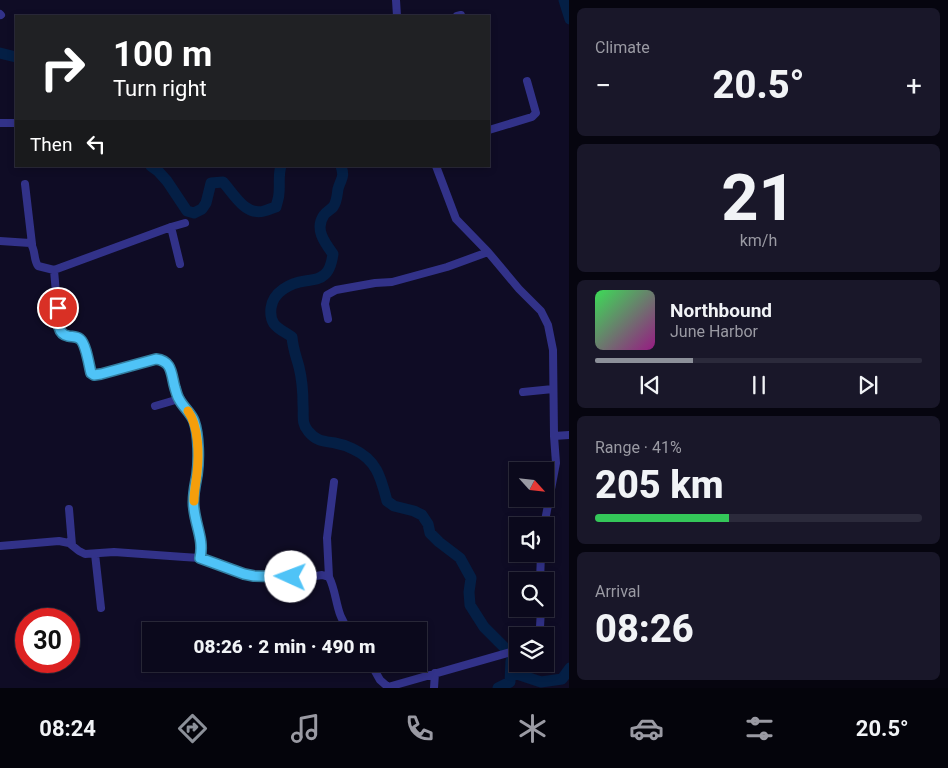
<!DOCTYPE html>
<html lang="en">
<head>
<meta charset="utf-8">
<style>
  body { margin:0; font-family:Roboto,sans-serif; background:#191729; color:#f1f3f6; height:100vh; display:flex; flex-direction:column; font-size:19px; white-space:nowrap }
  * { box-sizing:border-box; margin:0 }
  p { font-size:16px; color:#9a9aa3 }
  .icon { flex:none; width:28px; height:28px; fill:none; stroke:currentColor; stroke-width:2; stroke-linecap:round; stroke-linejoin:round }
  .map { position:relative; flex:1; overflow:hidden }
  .drawer { display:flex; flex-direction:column; gap:8px; padding:8px; background:#06050f; width:379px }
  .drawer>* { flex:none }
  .banner { position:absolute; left:15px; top:15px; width:475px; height:152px; border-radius:0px; box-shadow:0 2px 8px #0003,0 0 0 1px #2b2a3b; background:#202124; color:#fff; overflow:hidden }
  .needle { width:32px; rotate:117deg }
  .controls { position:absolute; left:509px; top:462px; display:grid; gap:10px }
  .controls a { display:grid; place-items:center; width:45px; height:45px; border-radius:0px; background:#0b091c; box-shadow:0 2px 8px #0003,0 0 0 1px #2b2a3b; font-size:25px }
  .speed { position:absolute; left:15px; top:608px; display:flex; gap:10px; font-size:25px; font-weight:700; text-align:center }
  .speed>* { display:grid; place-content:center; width:65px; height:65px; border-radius:50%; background:#0b091c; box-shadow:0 2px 8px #0003,0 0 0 1px #2b2a3b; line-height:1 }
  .speed .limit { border:8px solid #d22; background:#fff; color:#111 }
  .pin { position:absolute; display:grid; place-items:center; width:42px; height:42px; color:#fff; margin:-21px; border:2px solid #fff; border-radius:50%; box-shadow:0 1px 5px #0007 }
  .me { position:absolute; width:55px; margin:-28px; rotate:272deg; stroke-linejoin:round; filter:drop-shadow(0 0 4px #0008) }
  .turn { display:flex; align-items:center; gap:18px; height:105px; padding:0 15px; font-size:22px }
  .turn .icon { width:65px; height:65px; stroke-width:2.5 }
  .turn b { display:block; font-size:35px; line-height:42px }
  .then { display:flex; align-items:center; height:48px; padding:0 15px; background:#0003; gap:10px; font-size:19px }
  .big { font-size:38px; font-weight:800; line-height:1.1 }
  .drawer .card { flex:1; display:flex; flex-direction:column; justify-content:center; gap:8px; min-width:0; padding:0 18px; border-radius:8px; background:#191729 }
  .drawer .dial { align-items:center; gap:0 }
  .dial b { font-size:65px; line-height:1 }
  .song { display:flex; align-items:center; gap:15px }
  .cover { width:60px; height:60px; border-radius:8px; background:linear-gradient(135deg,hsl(130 70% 55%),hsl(310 70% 35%)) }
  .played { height:5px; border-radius:2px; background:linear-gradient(90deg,#8c9099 30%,#2b2a3b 30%) }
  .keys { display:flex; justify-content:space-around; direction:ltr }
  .heat { display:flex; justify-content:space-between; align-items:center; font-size:28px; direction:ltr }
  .charge { height:8px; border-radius:4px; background:linear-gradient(90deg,#34c759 41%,#2b2a3b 0) }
  .trip { position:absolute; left:142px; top:622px; width:285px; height:50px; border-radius:0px; background:#0b091c; box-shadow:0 2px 8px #0003,0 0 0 1px #2b2a3b; font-weight:800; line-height:50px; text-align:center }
  .tab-bar { display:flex; height:80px; justify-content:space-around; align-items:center; background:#04040b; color:#9a9aa3 }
  .tab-bar .icon { width:35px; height:35px }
  .tab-bar .selected { color:#8c9099 }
  .tab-bar b { font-size:22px; color:#f1f3f6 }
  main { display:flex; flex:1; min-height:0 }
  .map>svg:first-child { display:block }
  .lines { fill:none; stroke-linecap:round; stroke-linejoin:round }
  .river { stroke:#041f45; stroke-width:11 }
  .minor { stroke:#323289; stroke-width:8 }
  .route-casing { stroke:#337fa1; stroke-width:12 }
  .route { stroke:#4fc3f7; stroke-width:9 }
  .slow { stroke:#f59e0b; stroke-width:9 }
</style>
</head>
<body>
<main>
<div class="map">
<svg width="570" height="688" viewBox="0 0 570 688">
  <rect width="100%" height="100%" fill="#0f0c25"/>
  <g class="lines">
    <path class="river" d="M564 0 570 19
      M0 53 16 57
      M151 166 158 171 167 181 187 211 194 213 202 209 206 203 211 183 223 182C234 194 245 216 264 211 268 210 272 208 276 207 277 202 279 198 279 193 280 184 278 175 281 166
      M341 166C345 178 341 178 338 189 337 195 337 202 333 207 330 210 326 212 324 215 314 229 325 243 333 254 332 261 330 271 324 275 319 280 312 280 305 281 290 283 273 292 271 308 269 326 279 328 292 337 293 349 296 356 299 367 302 379 303 393 303 405 304 415 301 423 308 431 316 441 323 441 335 443 341 444 347 446 353 449 377 460 381 478 387 501L394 506 414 511 422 515 428 524 430 533 439 542 460 558 471 578 469 592 470 605 484 627 505 648
      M511 672 541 682 562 679 570 668
      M498 688 510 682 511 661"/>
    <path class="minor" d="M396 0 397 16
      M0 14 1 15
      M457 16 461 15
      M0 123H16
      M489 130 532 117 536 113 527 81
      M436 166 456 219 488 252 519 289 541 311 548 325 553 350 554 436 556 463 544 526
      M25 184 32 244
      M171 227 180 264
      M0 241 30 243C36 249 33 259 38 266L54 270 171 227 185 223
      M54 270 59 328C64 342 75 331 82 341 87 349 89 364 91 373L94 375 101 374 156 359C173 361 171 375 175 388 176 392 177 396 179 399 183 407 191 413 194 421 199 435 199 461 197 475 195 486 192 498 194 509 196 527 204 540 200 558
      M328 319 325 304 327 295 336 290 375 283 392 282 447 267 488 252
      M523 392 553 389
      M155 406 179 399
      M554 436 570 435
      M69 509 72 545
      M0 546 59 541 69 543 79 551 85 554 114 552 184 557 200 558 244 574 254 576 309 577 322 575 329 577C338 595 335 615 350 631
      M95 554 101 608
      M329 577 327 538 334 482
      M540 581 541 554
      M537 636 540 627 541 609
      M371 664 380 680 388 687 518 650
      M434 688 435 673"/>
  </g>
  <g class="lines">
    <g class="route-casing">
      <path id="route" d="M58 308C58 318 56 334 68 336 72 337 76 336 80 339 86 344 89 365 91 373L94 375 101 374 156 359C173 361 171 375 175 388 176 391 177 396 179 399 183 407 191 413 194 421 199 435 199 461 197 475 195 486 192 498 194 509 196 527 204 540 200 558L244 574 254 576 291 577"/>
    </g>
    <use href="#route" class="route"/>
    <path class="slow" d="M188 411C199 427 199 455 197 473 196 483 194 491 194 501"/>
  </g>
</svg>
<div class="controls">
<a><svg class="needle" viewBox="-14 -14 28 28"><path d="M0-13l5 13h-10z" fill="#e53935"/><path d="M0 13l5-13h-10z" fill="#9a9aa3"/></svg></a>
<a><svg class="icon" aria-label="sound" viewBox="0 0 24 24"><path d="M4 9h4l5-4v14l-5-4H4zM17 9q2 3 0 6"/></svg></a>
<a><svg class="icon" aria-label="search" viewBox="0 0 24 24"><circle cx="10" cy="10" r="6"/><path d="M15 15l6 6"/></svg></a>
<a><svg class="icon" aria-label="layers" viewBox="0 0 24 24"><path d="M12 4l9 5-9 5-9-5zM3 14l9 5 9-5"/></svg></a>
</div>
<div class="speed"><div class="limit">30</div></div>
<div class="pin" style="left:58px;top:308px;background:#d93025"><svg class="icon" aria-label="arrive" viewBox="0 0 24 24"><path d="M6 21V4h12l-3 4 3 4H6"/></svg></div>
<svg class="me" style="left:291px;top:577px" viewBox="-20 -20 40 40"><circle r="19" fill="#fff"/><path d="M0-13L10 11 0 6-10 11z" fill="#4fc3f7"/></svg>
<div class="trip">08:26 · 2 min · 490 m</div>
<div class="banner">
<div class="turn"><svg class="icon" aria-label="right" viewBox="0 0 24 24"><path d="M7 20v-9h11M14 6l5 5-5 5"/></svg><div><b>100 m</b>Turn right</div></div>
<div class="then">Then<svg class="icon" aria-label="left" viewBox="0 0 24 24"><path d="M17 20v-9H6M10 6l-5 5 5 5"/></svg></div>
</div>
</div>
<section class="drawer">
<div class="card"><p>Climate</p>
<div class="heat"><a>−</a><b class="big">20.5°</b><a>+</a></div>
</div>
<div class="card dial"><b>21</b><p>km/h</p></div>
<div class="card">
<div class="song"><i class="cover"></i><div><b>Northbound</b><p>June Harbor</p></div></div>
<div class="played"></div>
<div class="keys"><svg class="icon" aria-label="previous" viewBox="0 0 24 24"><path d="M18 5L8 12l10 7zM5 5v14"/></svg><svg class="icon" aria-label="pause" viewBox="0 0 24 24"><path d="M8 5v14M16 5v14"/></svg><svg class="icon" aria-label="next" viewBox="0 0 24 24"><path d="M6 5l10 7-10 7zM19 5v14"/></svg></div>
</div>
<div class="card"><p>Range · 41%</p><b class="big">205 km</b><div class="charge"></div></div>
<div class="card"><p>Arrival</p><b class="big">08:26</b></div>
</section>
</main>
<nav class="tab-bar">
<b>08:24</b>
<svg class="icon selected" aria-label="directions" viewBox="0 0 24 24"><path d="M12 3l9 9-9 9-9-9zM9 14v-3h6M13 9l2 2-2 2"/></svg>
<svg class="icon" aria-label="music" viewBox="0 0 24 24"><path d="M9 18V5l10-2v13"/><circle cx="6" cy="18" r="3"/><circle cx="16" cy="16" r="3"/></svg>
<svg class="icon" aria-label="phone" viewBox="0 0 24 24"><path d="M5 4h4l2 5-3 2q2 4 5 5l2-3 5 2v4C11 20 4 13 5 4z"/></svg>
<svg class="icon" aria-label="climate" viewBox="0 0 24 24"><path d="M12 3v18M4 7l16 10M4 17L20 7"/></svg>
<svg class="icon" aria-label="car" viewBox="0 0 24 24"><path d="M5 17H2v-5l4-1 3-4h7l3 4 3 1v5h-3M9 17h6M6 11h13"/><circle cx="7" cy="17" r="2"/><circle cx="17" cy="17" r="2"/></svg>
<svg class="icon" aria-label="filters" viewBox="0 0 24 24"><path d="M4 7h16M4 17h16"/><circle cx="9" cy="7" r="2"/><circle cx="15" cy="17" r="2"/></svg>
<b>20.5°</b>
</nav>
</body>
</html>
